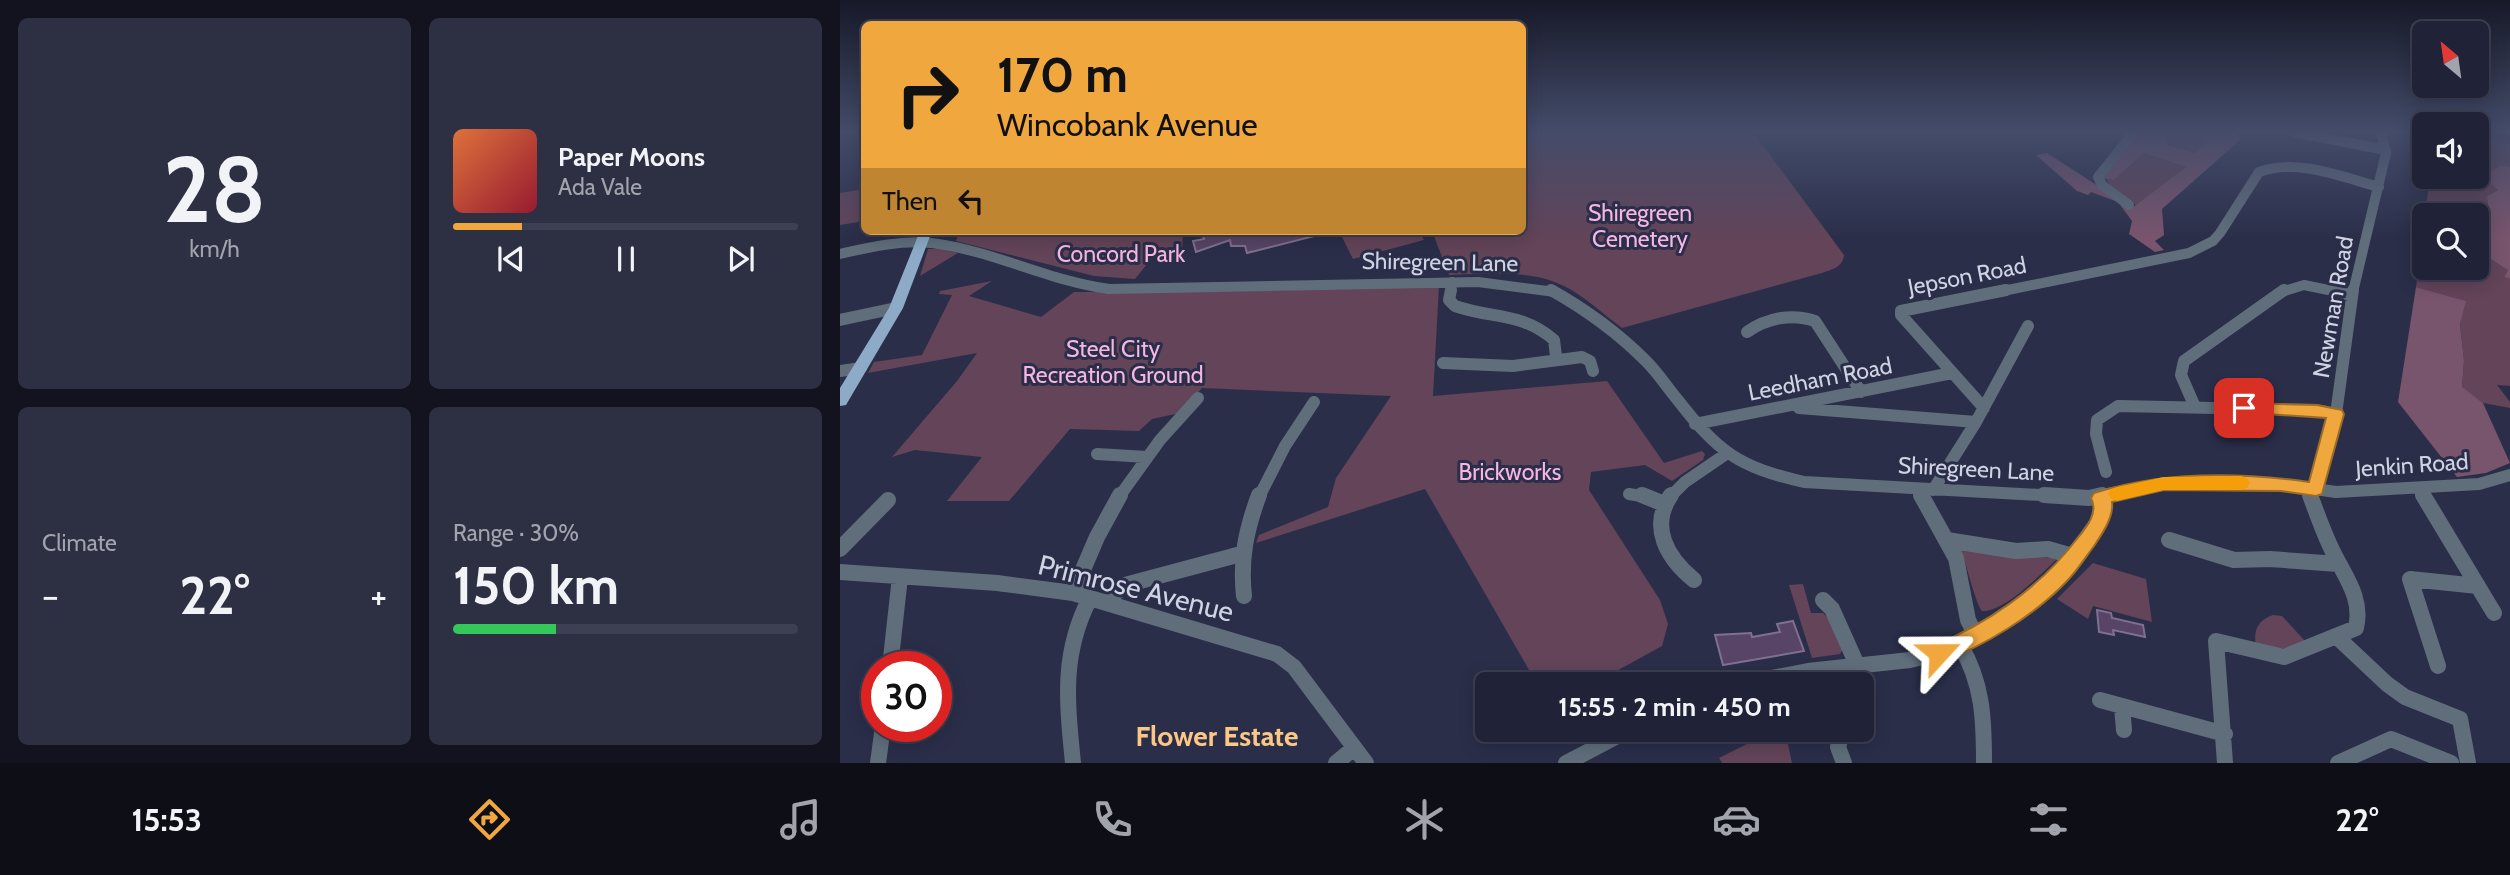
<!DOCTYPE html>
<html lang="en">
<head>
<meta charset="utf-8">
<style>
  body { margin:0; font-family:Cabin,sans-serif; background:#2d2f42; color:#f1f3f6; height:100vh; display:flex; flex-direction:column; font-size:26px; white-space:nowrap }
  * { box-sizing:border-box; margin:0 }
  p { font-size:23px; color:#a2a4ad }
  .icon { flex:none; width:38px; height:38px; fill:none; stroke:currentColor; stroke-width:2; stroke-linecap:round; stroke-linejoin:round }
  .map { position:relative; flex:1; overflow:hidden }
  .side { display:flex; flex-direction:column; gap:18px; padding:18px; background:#12131e; width:840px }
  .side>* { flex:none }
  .hud { position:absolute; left:21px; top:21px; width:665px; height:214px; border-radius:10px; box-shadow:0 4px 18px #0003,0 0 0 2px #3d3f52; background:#f0a73e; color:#111; overflow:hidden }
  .needle { width:46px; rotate:331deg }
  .fabs { position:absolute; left:1572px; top:21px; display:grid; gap:14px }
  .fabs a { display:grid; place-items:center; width:77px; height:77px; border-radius:10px; background:#202237; box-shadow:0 4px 18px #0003,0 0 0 2px #3d3f52; font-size:35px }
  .speed { position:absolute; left:21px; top:651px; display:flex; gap:14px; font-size:35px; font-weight:700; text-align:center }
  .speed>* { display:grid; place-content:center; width:91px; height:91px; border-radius:50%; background:#202237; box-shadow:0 4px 18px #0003,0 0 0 2px #3d3f52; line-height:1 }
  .speed .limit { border:10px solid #d22; background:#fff; color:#111 }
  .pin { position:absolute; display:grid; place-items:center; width:60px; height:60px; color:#fff; margin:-30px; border-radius:14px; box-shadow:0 4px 10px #0006 }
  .me { position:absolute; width:77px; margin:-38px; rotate:66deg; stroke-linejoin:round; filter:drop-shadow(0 0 5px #0008) }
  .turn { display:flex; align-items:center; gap:24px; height:147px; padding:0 21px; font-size:32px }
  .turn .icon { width:91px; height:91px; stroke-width:2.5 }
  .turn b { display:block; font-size:49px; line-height:60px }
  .then { display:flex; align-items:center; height:66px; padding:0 21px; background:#0003; gap:14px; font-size:26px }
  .big { font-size:52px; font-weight:700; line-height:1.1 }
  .side .widget { flex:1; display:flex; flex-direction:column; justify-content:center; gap:10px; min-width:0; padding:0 24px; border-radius:10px; background:#2d2f42 }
  .side .dial { align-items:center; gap:0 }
  .dial b { font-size:91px; line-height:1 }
  .song { display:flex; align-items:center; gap:21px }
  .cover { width:84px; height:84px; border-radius:10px; background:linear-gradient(135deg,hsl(20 70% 55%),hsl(350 70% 35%)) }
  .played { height:7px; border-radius:4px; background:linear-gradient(90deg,#f0a73e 20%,#3d3f52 20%) }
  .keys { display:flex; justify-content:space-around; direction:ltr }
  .heat { display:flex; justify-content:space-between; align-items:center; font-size:38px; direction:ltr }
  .charge { height:10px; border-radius:5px; background:linear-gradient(90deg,#34c759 30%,#3d3f52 0) }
  .side .tiles { flex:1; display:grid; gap:18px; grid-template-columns:repeat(2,1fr) }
  .trip { position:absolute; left:635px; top:672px; width:399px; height:70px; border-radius:10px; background:#202237; box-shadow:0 4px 18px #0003,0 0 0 2px #3d3f52; font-weight:700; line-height:70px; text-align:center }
  .tabs { display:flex; height:112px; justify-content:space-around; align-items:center; background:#0d0e16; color:#a2a4ad }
  .tabs .icon { width:49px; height:49px }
  .tabs .selected { color:#f0a73e }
  .tabs b { font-size:32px; color:#f1f3f6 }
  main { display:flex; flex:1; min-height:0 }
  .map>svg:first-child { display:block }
  .green { fill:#634459 }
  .forest { fill:#79546d }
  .building { fill:#574467; stroke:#7f708e; stroke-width:2 }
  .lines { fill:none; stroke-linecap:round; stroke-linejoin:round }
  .minor-far2 { stroke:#606e7c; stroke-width:10 }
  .minor-far1 { stroke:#606e7c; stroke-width:12 }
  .minor { stroke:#606e7c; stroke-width:16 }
  .major { fill:#8dabc7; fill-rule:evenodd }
  .route { fill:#f0a73e; stroke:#9c6d28; stroke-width:2 }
  .slow { fill:#f59e0b }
  .labels { text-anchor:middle; stroke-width:6; stroke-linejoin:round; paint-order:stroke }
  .park-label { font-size:23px; fill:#f6b6e1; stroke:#2a2e49 }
  .street-label { font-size:23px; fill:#d0d3e4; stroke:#2a2e49 }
  .near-street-label { font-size:28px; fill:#d0d3e4; stroke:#2a2e49 }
  .near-neighbourhood-label { font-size:28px; font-weight:bold; fill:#fac787; stroke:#2a2e49 }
</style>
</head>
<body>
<main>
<section class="side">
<div class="tiles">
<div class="widget dial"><b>28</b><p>km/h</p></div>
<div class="widget">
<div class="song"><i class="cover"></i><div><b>Paper Moons</b><p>Ada Vale</p></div></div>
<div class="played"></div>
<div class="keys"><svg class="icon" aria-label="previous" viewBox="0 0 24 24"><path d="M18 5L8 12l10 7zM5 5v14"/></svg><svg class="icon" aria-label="pause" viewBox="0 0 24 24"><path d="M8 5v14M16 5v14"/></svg><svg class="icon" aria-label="next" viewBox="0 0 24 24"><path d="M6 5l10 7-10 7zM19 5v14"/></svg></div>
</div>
<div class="widget"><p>Climate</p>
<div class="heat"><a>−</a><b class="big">22°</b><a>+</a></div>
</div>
<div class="widget"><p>Range · 30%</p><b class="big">150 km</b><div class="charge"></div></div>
</div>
</section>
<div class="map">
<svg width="1670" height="763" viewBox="0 0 1670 763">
  <rect width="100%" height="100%" fill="#2a2e49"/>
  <path class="green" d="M683 132H913L1004 255C1003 267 993 269 982 273L782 328C763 314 744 296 724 286 691 269 645 274 609 275L592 231H682Z
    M1324 132H1377V133L1355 153 1328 145Z
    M1636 132 1670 142V167L1661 165 1658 190 1647 196 1648 239 1668 270 1664 277 1670 279V386L1657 385 1670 402V408L1643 403 1622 388 1624 361 1620 324 1625 301 1576 287 1584 230V268H1636V215H1585L1590 177H1636Z
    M1304 153 1347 167 1296 205 1272 188 1266 179 1274 180Z
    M24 189V221L0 225V193Z
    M120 231H349L343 234 342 252 312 258 295 279 254 276 116 241Z
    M499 231H579L584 240 513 259Z
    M88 249H102L118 253 80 276Z
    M152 281 129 296 201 317 234 292 420 291 599 286 593 396 767 381 824 463 862 451 865 454 863 460 832 481 805 465 751 472 749 490 820 600 828 624 822 646 753 684H697L585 489 416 543 419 535 488 507 496 478 551 396 362 388 340 413 312 419 299 431 230 429 169 501H107L142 457 75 450 52 457 117 381 137 353 28 373 34 362 82 355 112 295 99 294 100 291Z
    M1121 550 1212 558 1216 560C1200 575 1164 612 1142 611 1136 605 1126 563 1121 550Z
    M1253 563 1306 579 1312 622 1253 606 1248 619 1217 599Z
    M963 584 971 613H983L989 619 1003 649 1000 654 972 658 949 585Z
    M1433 615 1442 616 1466 642C1448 649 1434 651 1416 646 1413 630 1418 620 1433 615Z
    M907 730H945L952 763H882L879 758 913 741Z"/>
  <path class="forest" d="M1298 132H1324L1328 145 1355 153 1377 132H1393L1401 139 1322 209 1324 235 1315 241 1324 250 1315 252 1289 234 1292 221 1278 202 1251 192 1248 195 1237 191 1196 155 1207 153 1292 208 1346 167 1304 153 1274 180 1260 178Z
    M1661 165 1670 167V279L1664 277 1668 270 1651 259 1647 196 1658 190 1644 176Z
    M1576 287 1626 301 1620 324 1624 361 1622 387 1643 403 1670 463 1646 473 1617 477 1558 402Z"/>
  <path class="building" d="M362 231H482V234L407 253 405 246H391L390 240 356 252 353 241 364 239Z
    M1257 610 1271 613 1272 618 1303 625 1305 637 1273 630 1274 635 1259 632Z
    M953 621 964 651 883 665 875 635 911 633 912 637 940 632 937 624Z"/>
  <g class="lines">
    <path class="minor-far2" d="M1454 132 1546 150
      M1289 205 1262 185 1258 177 1294 132
      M0 254C30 247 61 240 91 243 152 250 208 281 269 289L638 282 715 292
      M610 292 612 282
      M1158 292 1349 253 1373 241 1380 233 1419 172C1457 158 1502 177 1539 187
      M1441 292 1464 285 1498 292
      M1513 292 1546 153 1541 132"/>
    <path class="minor-far1" d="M611 290 609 300 615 306C652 319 682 312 714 340L716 356 713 360
      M711 290C745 309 779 334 806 361 818 373 827 387 837 399 878 452 898 467 964 482L1236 497
      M1492 290 1512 296
      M0 320 56 308
      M907 332C927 318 952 313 975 321L1021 392
      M603 363 673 366 742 357 750 361 753 371
      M0 371 21 368
      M1355 407 1341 375 1344 361 1444 290
      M959 408 1136 422
      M1144 408 1061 315V311L1166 290
      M855 424 1112 373
      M257 454 307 457
      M1266 472 1256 434 1257 420 1278 406 1477 410 1496 414
      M1467 487 1471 497
      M1579 488 1585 497
      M1077 489 1082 497
      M1476 489 1496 414 1513 290
      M1093 490 1136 422 1188 326
      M789 494 807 497
      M279 497 320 440 358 398
      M419 497 445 446 474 402
      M830 497 845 482 886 454
      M1253 497 1324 483 1440 484 1496 492 1639 484 1670 475"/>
    <path class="minor" d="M802 495 824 504
      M831 495C809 527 827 558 854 580
      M1081 495 1116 558 1128 620 1136 636
      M1204 495 1249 498 1262 495
      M1583 495 1654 613
      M1107 540 1176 551 1208 549 1236 557
      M1329 540 1394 560 1430 559 1498 564
      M0 549 48 500
      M0 572 157 583 233 593 437 654 454 667 526 763
      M233 593 257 537 280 495
      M404 596C400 559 406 530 419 495
      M983 600 992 609 1018 667
      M265 602 285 585 401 554
      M1497 637 1547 684 1565 697 1620 719 1628 763
      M1120 645C1143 683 1144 720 1144 763
      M1598 666 1570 579 1638 586
      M50 667 60 577
      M901 684 968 671 1070 660 1096 654 1127 641 1185 603 1221 573 1258 522 1262 510 1260 498
      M1260 700 1385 734
      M1282 706 1284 730
      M1002 733 998 747 1004 763
      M38 763 43 726
      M233 763C227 702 221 654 250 598
      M496 763 514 748
      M726 763 789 730
      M1385 763 1376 641 1444 657 1516 628C1523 598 1505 577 1493 552 1484 534 1477 514 1470 495
      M1498 763 1551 739 1611 763"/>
    <path class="major" d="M80 231H92L63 308 6 405 0 406V388L49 308Z"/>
  </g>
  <linearGradient id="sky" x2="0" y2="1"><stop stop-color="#171928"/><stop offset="0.55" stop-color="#444c6a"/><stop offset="1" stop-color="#444c6a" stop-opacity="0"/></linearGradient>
  <rect width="1670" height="239" fill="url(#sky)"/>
  <path class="route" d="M1404 403 1477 405 1502 410 1504 414 1482 494 1476 496 1440 491 1324 490 1272 502C1274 517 1262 534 1254 546 1245 558 1237 571 1227 581 1194 616 1144 646 1099 663L1091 660 1088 653 1091 647C1147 624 1199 588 1236 540 1246 528 1259 513 1251 498L1254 493C1322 471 1399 472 1469 482L1486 418 1398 412 1395 408Z"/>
  <path class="slow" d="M1401 476 1407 478 1410 483 1407 488 1401 490H1324L1277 501 1271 499 1268 494 1271 489 1277 487 1324 477Z"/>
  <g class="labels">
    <g class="park-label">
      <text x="800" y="221">Shiregreen<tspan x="800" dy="26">Cemetery</tspan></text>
      <text x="281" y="262">Concord Park</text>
      <text x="273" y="357">Steel City<tspan x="273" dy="26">Recreation Ground</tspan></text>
      <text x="670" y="480">Brickworks</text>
    </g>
    <g class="street-label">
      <text transform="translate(600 262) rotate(1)" y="8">Shiregreen Lane</text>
      <text transform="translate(1127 276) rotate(-11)" y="8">Jepson Road</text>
      <text transform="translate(1493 307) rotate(-80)" y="8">Newman Road</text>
      <text transform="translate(980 379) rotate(-11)" y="8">Leedham Road</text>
      <text transform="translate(1572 465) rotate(-4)" y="8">Jenkin Road</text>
      <text transform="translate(1136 469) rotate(3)" y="8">Shiregreen Lane</text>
    </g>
    <g class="near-street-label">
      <text transform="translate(296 588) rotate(14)" y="10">Primrose Avenue</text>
    </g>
    <g class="near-neighbourhood-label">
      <text x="377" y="746">Flower Estate</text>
    </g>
  </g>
</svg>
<div class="fabs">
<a><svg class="needle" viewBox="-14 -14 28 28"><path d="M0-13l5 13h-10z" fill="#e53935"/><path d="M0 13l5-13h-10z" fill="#a2a4ad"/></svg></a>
<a><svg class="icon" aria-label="sound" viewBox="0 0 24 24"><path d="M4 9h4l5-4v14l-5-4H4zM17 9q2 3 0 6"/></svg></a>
<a><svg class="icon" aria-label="search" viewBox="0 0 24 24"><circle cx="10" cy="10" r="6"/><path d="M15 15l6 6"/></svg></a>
</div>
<div class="speed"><div class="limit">30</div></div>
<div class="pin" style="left:1404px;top:408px;background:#d93025"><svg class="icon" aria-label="arrive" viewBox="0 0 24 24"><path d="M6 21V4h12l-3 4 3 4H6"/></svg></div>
<svg class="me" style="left:1099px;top:653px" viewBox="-20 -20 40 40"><path d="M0-17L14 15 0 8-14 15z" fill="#f0a73e" stroke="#fff" stroke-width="4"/></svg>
<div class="trip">15:55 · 2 min · 450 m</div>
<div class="hud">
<div class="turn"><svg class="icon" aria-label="right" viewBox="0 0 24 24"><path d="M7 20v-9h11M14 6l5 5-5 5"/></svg><div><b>170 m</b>Wincobank Avenue</div></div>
<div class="then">Then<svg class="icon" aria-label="left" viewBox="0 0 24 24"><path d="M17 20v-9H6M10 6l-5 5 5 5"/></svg></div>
</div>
</div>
</main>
<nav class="tabs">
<b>15:53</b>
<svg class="icon selected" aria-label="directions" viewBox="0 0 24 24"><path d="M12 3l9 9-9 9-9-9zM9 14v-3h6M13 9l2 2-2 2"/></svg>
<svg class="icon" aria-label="music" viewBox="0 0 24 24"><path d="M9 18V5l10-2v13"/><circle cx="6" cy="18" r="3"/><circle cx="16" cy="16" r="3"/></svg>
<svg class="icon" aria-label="phone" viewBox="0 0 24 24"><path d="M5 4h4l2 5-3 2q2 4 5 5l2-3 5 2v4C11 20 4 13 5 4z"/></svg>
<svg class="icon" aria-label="climate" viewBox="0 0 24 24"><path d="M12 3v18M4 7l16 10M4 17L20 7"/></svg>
<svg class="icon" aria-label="car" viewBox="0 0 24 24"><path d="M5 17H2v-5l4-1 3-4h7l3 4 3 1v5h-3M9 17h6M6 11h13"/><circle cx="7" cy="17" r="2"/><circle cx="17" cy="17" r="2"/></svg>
<svg class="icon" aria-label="filters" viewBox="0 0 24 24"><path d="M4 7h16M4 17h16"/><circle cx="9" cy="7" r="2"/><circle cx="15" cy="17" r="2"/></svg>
<b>22°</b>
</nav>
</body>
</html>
